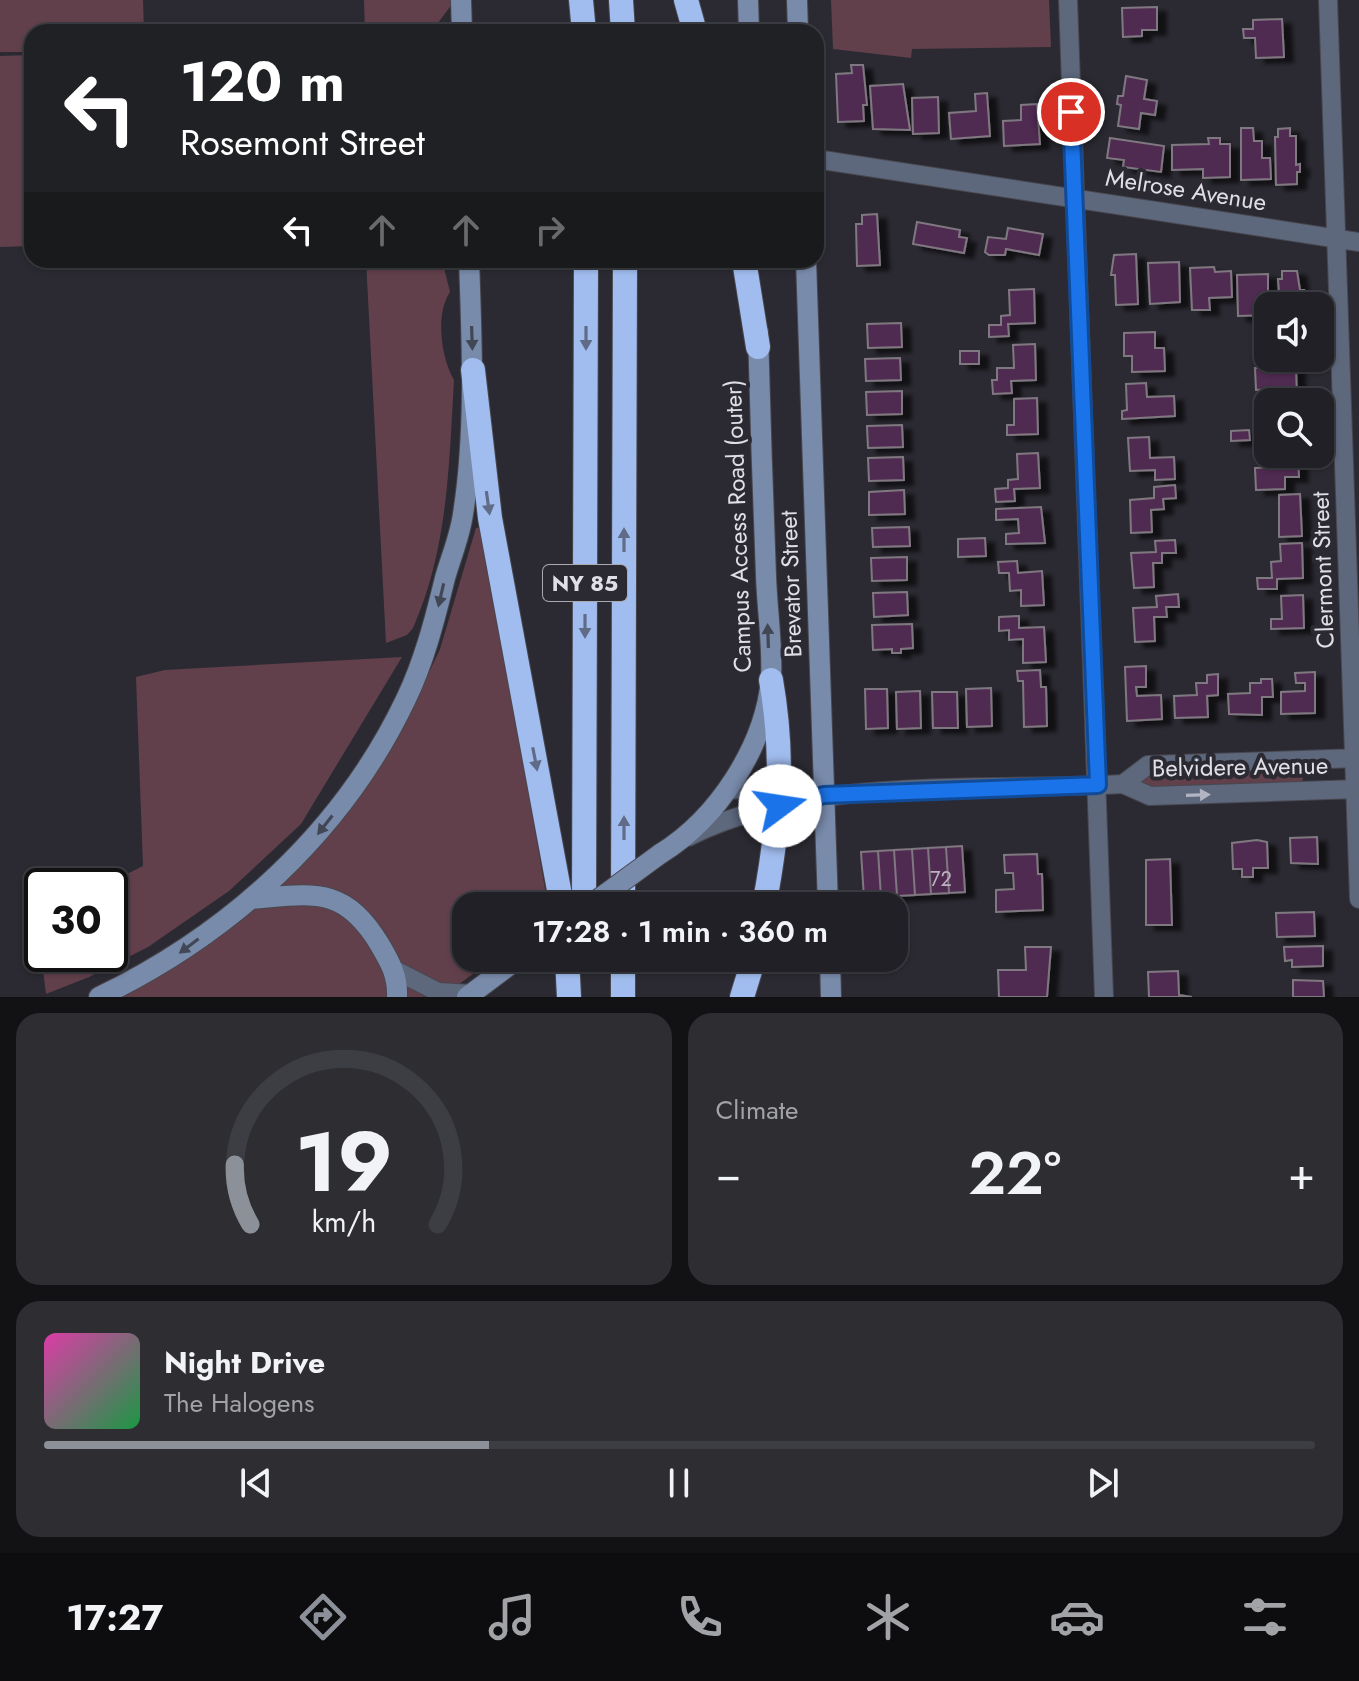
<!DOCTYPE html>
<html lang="en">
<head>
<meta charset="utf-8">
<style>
  body { margin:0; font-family:Jost,sans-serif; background:#2d2d32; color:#f1f3f6; height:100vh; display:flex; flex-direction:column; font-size:30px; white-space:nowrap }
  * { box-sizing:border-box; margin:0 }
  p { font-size:26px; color:#a2a3a7 }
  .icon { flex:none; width:44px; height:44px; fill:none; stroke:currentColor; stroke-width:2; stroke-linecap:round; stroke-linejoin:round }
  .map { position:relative; height:997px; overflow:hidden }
  .panel { display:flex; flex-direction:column; gap:16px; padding:16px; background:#121215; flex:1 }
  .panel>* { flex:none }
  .hud { position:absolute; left:24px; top:24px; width:800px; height:244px; border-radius:24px; box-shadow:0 2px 6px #0004,0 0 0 2px #3d3e43; background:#202124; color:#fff; overflow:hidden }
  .buttons { position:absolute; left:1254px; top:292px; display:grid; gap:16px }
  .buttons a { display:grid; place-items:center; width:80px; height:80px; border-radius:16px; background:#202026; box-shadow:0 2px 6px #0004,0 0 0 2px #3d3e43; font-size:40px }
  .speed { position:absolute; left:24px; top:868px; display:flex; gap:16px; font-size:40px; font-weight:700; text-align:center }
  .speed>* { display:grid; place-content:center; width:104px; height:104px; border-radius:50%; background:#202026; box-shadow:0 2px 6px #0004,0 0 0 2px #3d3e43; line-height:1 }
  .speed .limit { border:4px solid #111; border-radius:12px; background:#fff; color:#111 }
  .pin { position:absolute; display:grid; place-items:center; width:68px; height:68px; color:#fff; margin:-34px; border:4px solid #fff; border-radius:50%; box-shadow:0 2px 8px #0007 }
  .me { position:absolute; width:88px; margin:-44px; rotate:76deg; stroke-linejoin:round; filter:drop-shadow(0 0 6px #0008) }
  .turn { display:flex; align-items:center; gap:28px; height:168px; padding:0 24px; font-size:36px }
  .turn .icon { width:104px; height:104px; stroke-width:2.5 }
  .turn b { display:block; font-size:56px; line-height:68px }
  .lanes { display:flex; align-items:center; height:76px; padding:0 24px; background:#0003; justify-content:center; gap:40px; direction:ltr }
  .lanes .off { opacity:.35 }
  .big { font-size:60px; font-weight:600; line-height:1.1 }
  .panel .widget { flex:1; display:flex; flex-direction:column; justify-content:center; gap:12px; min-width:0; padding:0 28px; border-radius:24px; background:#2d2d32 }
  .panel .dial { align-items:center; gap:0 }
  .dial svg { height:208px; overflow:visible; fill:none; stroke:#3d3e43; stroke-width:7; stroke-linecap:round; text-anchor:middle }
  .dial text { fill:#f1f3f6; stroke:none }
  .song { display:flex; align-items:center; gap:24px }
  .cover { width:96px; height:96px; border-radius:12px; background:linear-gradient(135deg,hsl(320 70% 55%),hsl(140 70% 35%)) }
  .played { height:8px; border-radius:4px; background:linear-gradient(90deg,#8c9099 35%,#3d3e43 35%) }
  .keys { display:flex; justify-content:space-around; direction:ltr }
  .heat { display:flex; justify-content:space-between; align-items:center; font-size:44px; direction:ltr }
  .panel .tiles { flex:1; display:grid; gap:16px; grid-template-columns:1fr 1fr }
  .widget:last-child { grid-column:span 2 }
  .trip { position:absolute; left:452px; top:892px; width:456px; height:80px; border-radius:24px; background:#202026; box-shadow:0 2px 6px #0004,0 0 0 2px #3d3e43; font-weight:600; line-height:80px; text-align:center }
  .tabs { display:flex; height:128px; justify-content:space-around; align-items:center; background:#0d0d0f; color:#a2a3a7 }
  .tabs .icon { width:56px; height:56px }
  .tabs .current { color:#8c9099 }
  .tabs b { font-size:36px; color:#f1f3f6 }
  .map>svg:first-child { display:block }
  .green { fill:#61404b }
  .building { fill:#502b51; stroke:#807880; stroke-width:2; filter:url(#shadow) }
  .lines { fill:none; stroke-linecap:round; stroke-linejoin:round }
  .street-casing { stroke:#48474f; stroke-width:20 }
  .secondary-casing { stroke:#48474f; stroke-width:22 }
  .highway-casing { stroke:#48474f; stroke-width:26 }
  .street { stroke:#5d687d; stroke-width:18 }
  .secondary { stroke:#798bab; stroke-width:20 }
  .highway { stroke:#a1bdef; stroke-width:24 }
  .secondary-bridge-casing { stroke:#48474f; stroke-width:22; stroke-linecap:butt }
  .secondary-bridge { stroke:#798bab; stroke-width:20 }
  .oneway { fill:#424756 }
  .oneway2 { fill:#606c87 }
  .oneway3 { fill:#b2b5c1 }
  .route-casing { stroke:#114b97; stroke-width:20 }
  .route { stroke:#1a73e8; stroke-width:14 }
  .labels { text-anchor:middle; stroke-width:8; stroke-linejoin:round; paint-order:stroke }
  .number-label { font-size:20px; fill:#bcb2c0 }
  .shield { fill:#2b2a32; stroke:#aaa9af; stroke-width:2 }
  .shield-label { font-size:22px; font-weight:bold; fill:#e0dfe5 }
  .street-label { font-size:24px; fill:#e0dfe5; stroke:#2b2a32 }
</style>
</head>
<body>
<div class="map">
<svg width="1359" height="997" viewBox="0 0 1359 997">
  <defs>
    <filter id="shadow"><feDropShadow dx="9" dy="5" stdDeviation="2" flood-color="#0009"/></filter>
  </defs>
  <rect width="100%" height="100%" fill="#2b2a32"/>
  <path class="green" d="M0 0H143L144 32H32V52H0Z
    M364 0H455L435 27V32H365Z
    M831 0H1049L1051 47 912 49 911 58 833 49Z
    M32 55V246L0 247V56Z
    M366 260H442L450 292C435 314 441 358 454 380 449 465 448 549 413 628L407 635 386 643Z
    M483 527 548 906H466V958H495L441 997H96L177 954 296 859 368 784 408 717 440 649 476 528Z
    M402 657 301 824 229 891 148 947 89 977 46 994 38 930 42 920V954H110V886H103L143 866 136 677 165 670Z
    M1296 770 1302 772 1303 780 1298 784 1143 789 1138 779 1143 776Z"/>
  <path class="building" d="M1157 7V30H1142V36L1123 37 1122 8Z
    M1282 19 1284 57 1256 58 1255 38H1244L1243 29H1253V20Z
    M851 65H863L867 105H863L864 121 838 122 836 74 852 73Z
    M1126 76 1147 80 1144 99 1157 101 1155 115 1141 113 1139 129 1118 126 1121 105 1117 104 1118 96H1123Z
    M903 84 910 130 873 129 870 86Z
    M987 93 990 136 951 139 949 113 976 111 975 94Z
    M938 97 939 133 913 134 912 98Z
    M1037 104 1040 144 1004 146 1003 121 1021 120V105Z
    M1241 128H1253L1254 141H1262V158H1270L1271 179 1241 180Z
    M1290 128V136H1296V165L1300 164V172H1297V184L1276 185 1275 137H1278V129Z
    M1110 138 1164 146 1161 172 1123 167 1124 160 1107 158Z
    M1208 138H1220V144H1230V177L1203 178V169L1172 170V145L1209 144Z
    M877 214 880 265 857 266 856 224H862V215Z
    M917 222 960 230 959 237 967 238 964 253 913 244Z
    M1008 228 1043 234 1039 255 1006 249 1005 255H989L985 252 988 237 1006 239Z
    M1136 254 1138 304 1116 305 1115 275H1111L1114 255Z
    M1179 262 1180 302 1150 304 1148 263Z
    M1214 267 1215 272 1231 271 1232 297 1209 298 1210 310H1192L1190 268Z
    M1282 271H1297L1300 290H1304L1301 306H1280L1278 279H1282Z
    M1268 274V315L1238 316 1237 275Z
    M1034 289 1035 323 1008 324 1009 336 989 337V325H1001V316L1010 315 1009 290Z
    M901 323 902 347 868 348 867 324Z
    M1155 332V348H1164L1165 371 1132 372V356H1124V333Z
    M1035 344 1036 380 1011 381 1012 393 993 394 992 380H997V368H1014L1013 345Z
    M960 351H979V364H960Z
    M900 358 901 380 866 381 865 359Z
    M1296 367 1297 398 1276 399 1275 389 1256 390 1255 368Z
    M1146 383 1147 397 1174 396 1175 416 1122 419V411L1127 410 1126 384Z
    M902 391V414L867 415 866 392Z
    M1037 398 1038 434 1007 435V425H1014V399Z
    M1268 408V431H1255L1254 409Z
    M902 425 903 447 868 448 867 426Z
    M1249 430 1250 440 1231 441V431Z
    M1149 437 1150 458 1174 457 1175 479 1155 480V470L1130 471 1128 438Z
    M1038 453 1040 488 1014 489 1015 501 996 502 995 489 1008 488V480L1018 479 1017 454Z
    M1277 454H1298L1299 477H1285V489L1256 490 1255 468 1277 467Z
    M903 457 904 480 869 481 868 458Z
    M1175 485 1176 498 1163 499 1164 509 1151 510 1152 532 1131 533 1130 500 1154 498V487Z
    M904 490 905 514 869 515V492Z
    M1300 494 1302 536 1279 537V495Z
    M1041 507 1045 543 1006 544V534L1019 533 1018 519 996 520V509Z
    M909 527 910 546 873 547 872 528Z
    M985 538 986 556 958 557V539Z
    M1175 540 1176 553H1162V563H1153L1154 587 1134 588 1131 553 1156 552 1155 541Z
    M1302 543 1303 578 1277 579V589H1258L1257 578H1272L1271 562 1281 561 1280 544Z
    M907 557V580L872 581 871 558Z
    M1017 561 1018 573 1042 571 1044 605 1021 606V590L1010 591 1009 573H999L998 562Z
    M907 592 908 615 874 617 873 593Z
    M1178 594 1179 607H1166L1167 617H1154L1155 641 1135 642 1133 608 1157 607 1156 596Z
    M1303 595 1304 628 1271 629V619H1282L1281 596Z
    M1019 616V628L1044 627 1046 662 1023 663V639L1009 640V630L999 631V617Z
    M912 624 913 648 901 649V653H892V649L873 650 872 625Z
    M1146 666V687H1136L1137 696 1161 695 1162 719 1127 721 1125 667Z
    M1040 670 1041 687H1046L1047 726 1024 727 1023 681H1018L1017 671Z
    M1315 672V713L1281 714V692L1305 691V683H1296L1295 673Z
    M1218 674V695L1207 696 1208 717 1175 718 1174 696 1197 695 1196 683H1207V675Z
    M1261 679H1272L1273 697H1262V715L1229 714 1228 694 1250 693V683H1261Z
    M991 688 992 726 967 727 966 689Z
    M865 689H887L888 728 866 729Z
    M920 691 921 728 897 729 896 692Z
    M932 692H957L958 728H933Z
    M1317 837 1318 864 1291 863 1290 838Z
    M1257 840 1267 842 1268 868H1253V877H1242V869H1233L1232 843Z
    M962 846 965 892 949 893 946 847Z
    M946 847 949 893 931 894 928 848Z
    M928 848 931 894 915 895 912 849Z
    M912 849 915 895 897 896 894 850Z
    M894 850 897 896 881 897 878 851Z
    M878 851 881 897 864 898 861 852Z
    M1037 854 1038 874H1042L1043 910 996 912V890L1014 889 1013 873H1005L1004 855Z
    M1170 859 1172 925H1146V860Z
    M1314 912 1315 936 1277 937 1276 913Z
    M1323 946V966L1292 967V960L1285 961 1284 947Z
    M1025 947H1051L1047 997H999L998 970H1026Z
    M1178 971 1179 995 1192 997H1149L1148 972Z
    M1293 980 1323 981 1324 997H1293Z"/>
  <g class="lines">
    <g class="street-casing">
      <path id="street" d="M1068 0 1104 997
        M1328 0 1359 899
        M816 159 1359 242
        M1123 784 1148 765 1359 758
        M729 790 778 786 818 794
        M688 837C812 774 985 792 1123 784L1150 796 1359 789
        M395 970 438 992 472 994"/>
    </g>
    <g class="secondary-casing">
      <path id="secondary" d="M461 0 462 32
        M748 0 749 32
        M797 0 798 32
        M806 260 828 906
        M660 854C717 819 765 747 771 679 773 646 767 609 766 576 763 495 760 413 758 332
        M251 899C313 894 344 885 380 945 390 962 398 976 397 997
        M830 958 831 997
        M99 997C230 934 343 832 406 699 424 662 435 619 445 578 451 557 460 536 463 514 476 431 472 344 469 260
        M467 997 519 958"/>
    </g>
    <g class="highway-casing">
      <path id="highway" d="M581 0 584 32
        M621 0 623 32
        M686 0 695 32
        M744 260 758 347
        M473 370 490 518 562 906
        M584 906 586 260
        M623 906 625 260
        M764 906C779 827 785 760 771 680
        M567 958 569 997
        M623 997V958
        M742 997 754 958"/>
    </g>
    <use href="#street" class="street"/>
    <use href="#secondary" class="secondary"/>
    <use href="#highway" class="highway"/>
    <g class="secondary-bridge-casing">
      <path id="secondary-bridge" d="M589 906 660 854"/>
    </g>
    <use href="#secondary-bridge" class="secondary-bridge"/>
  </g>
  <defs><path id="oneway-solid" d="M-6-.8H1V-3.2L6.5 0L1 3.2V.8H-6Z" transform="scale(2)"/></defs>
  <g class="oneway">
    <use href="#oneway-solid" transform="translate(472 338) rotate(88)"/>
    <use href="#oneway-solid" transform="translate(441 595) rotate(103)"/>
    <use href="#oneway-solid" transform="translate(768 636) rotate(-92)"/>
    <use href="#oneway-solid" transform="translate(325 825) rotate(128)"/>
    <use href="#oneway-solid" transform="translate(189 946) rotate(143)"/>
  </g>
  <g class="oneway2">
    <use href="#oneway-solid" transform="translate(586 338) rotate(90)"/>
    <use href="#oneway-solid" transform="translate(488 503) rotate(82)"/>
    <use href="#oneway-solid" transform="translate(624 540) rotate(-90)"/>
    <use href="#oneway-solid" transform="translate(585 626) rotate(90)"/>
    <use href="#oneway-solid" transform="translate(535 759) rotate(79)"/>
    <use href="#oneway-solid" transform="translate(624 828) rotate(-90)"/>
  </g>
  <use class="oneway3" href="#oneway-solid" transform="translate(1198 795) rotate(-2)"/>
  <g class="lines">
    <g class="route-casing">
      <path id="route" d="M780 806 824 795 1098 785 1071 112"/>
    </g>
    <use href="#route" class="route"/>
  </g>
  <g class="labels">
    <g class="number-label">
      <text x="941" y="886">72</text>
    </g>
    <rect class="shield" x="543" y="565" width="84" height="36" rx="6"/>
    <g class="shield-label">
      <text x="585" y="591">NY 85</text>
    </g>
    <g class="street-label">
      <text transform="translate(1186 190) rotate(9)" y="8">Melrose Avenue</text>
      <text transform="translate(738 526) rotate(-92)" y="8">Campus Access Road (outer)</text>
      <text transform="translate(1323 570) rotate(-92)" y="8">Clermont Street</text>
      <text transform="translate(791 584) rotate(-92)" y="8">Brevator Street</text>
      <text transform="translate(1240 767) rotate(-1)" y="8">Belvidere Avenue</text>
    </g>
  </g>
</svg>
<div class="buttons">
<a><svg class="icon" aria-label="sound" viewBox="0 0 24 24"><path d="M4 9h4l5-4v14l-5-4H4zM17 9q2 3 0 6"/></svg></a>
<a><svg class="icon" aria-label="search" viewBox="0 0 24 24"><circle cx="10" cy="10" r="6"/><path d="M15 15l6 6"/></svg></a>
</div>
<div class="speed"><div class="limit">30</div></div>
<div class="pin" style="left:1071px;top:112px;background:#d93025"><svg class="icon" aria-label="arrive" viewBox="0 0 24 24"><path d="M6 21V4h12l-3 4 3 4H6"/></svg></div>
<svg class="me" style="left:780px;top:806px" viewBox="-20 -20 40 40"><circle r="19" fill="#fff"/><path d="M0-13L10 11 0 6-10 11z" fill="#1a73e8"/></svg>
<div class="trip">17:28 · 1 min · 360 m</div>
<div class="hud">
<div class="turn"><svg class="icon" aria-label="left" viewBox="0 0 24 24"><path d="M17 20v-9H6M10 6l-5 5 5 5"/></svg><div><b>120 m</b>Rosemont Street</div></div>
<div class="lanes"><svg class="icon" aria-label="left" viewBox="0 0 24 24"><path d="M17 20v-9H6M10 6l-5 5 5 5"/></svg><svg class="icon off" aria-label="ahead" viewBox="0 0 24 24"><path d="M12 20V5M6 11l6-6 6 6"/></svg><svg class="icon off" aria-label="ahead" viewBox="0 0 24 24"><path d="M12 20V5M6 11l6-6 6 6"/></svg><svg class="icon off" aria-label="right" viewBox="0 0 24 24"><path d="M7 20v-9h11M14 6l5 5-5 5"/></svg></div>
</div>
</div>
<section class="panel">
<div class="tiles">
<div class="widget dial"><svg viewBox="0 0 100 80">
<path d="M14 69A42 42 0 1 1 86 69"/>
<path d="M14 69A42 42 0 0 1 8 46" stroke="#8c9099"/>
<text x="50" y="56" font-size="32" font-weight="700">19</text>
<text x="50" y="72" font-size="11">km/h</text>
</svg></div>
<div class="widget"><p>Climate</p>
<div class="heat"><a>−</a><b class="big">22°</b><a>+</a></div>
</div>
<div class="widget">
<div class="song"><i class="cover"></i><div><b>Night Drive</b><p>The Halogens</p></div></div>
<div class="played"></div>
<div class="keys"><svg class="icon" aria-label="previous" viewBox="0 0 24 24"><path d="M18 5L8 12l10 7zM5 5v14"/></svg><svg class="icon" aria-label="pause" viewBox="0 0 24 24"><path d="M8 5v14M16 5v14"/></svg><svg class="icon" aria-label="next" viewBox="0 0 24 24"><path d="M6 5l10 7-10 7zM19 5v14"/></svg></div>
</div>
</div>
</section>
<nav class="tabs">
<b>17:27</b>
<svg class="icon current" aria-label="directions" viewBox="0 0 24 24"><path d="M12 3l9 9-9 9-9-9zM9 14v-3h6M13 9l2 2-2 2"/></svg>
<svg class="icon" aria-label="music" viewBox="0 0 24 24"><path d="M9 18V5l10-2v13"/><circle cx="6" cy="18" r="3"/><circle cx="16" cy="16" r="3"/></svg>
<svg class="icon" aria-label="phone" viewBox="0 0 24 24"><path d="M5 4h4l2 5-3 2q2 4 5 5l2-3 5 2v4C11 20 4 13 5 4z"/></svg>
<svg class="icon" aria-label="climate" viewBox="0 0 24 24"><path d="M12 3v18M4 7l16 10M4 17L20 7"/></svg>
<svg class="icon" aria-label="car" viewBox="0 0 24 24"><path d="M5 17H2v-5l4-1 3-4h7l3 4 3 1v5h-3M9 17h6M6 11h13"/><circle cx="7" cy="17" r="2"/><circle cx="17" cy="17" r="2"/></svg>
<svg class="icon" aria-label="filters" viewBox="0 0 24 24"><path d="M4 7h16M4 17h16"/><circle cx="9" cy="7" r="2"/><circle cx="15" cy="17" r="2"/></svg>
</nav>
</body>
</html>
